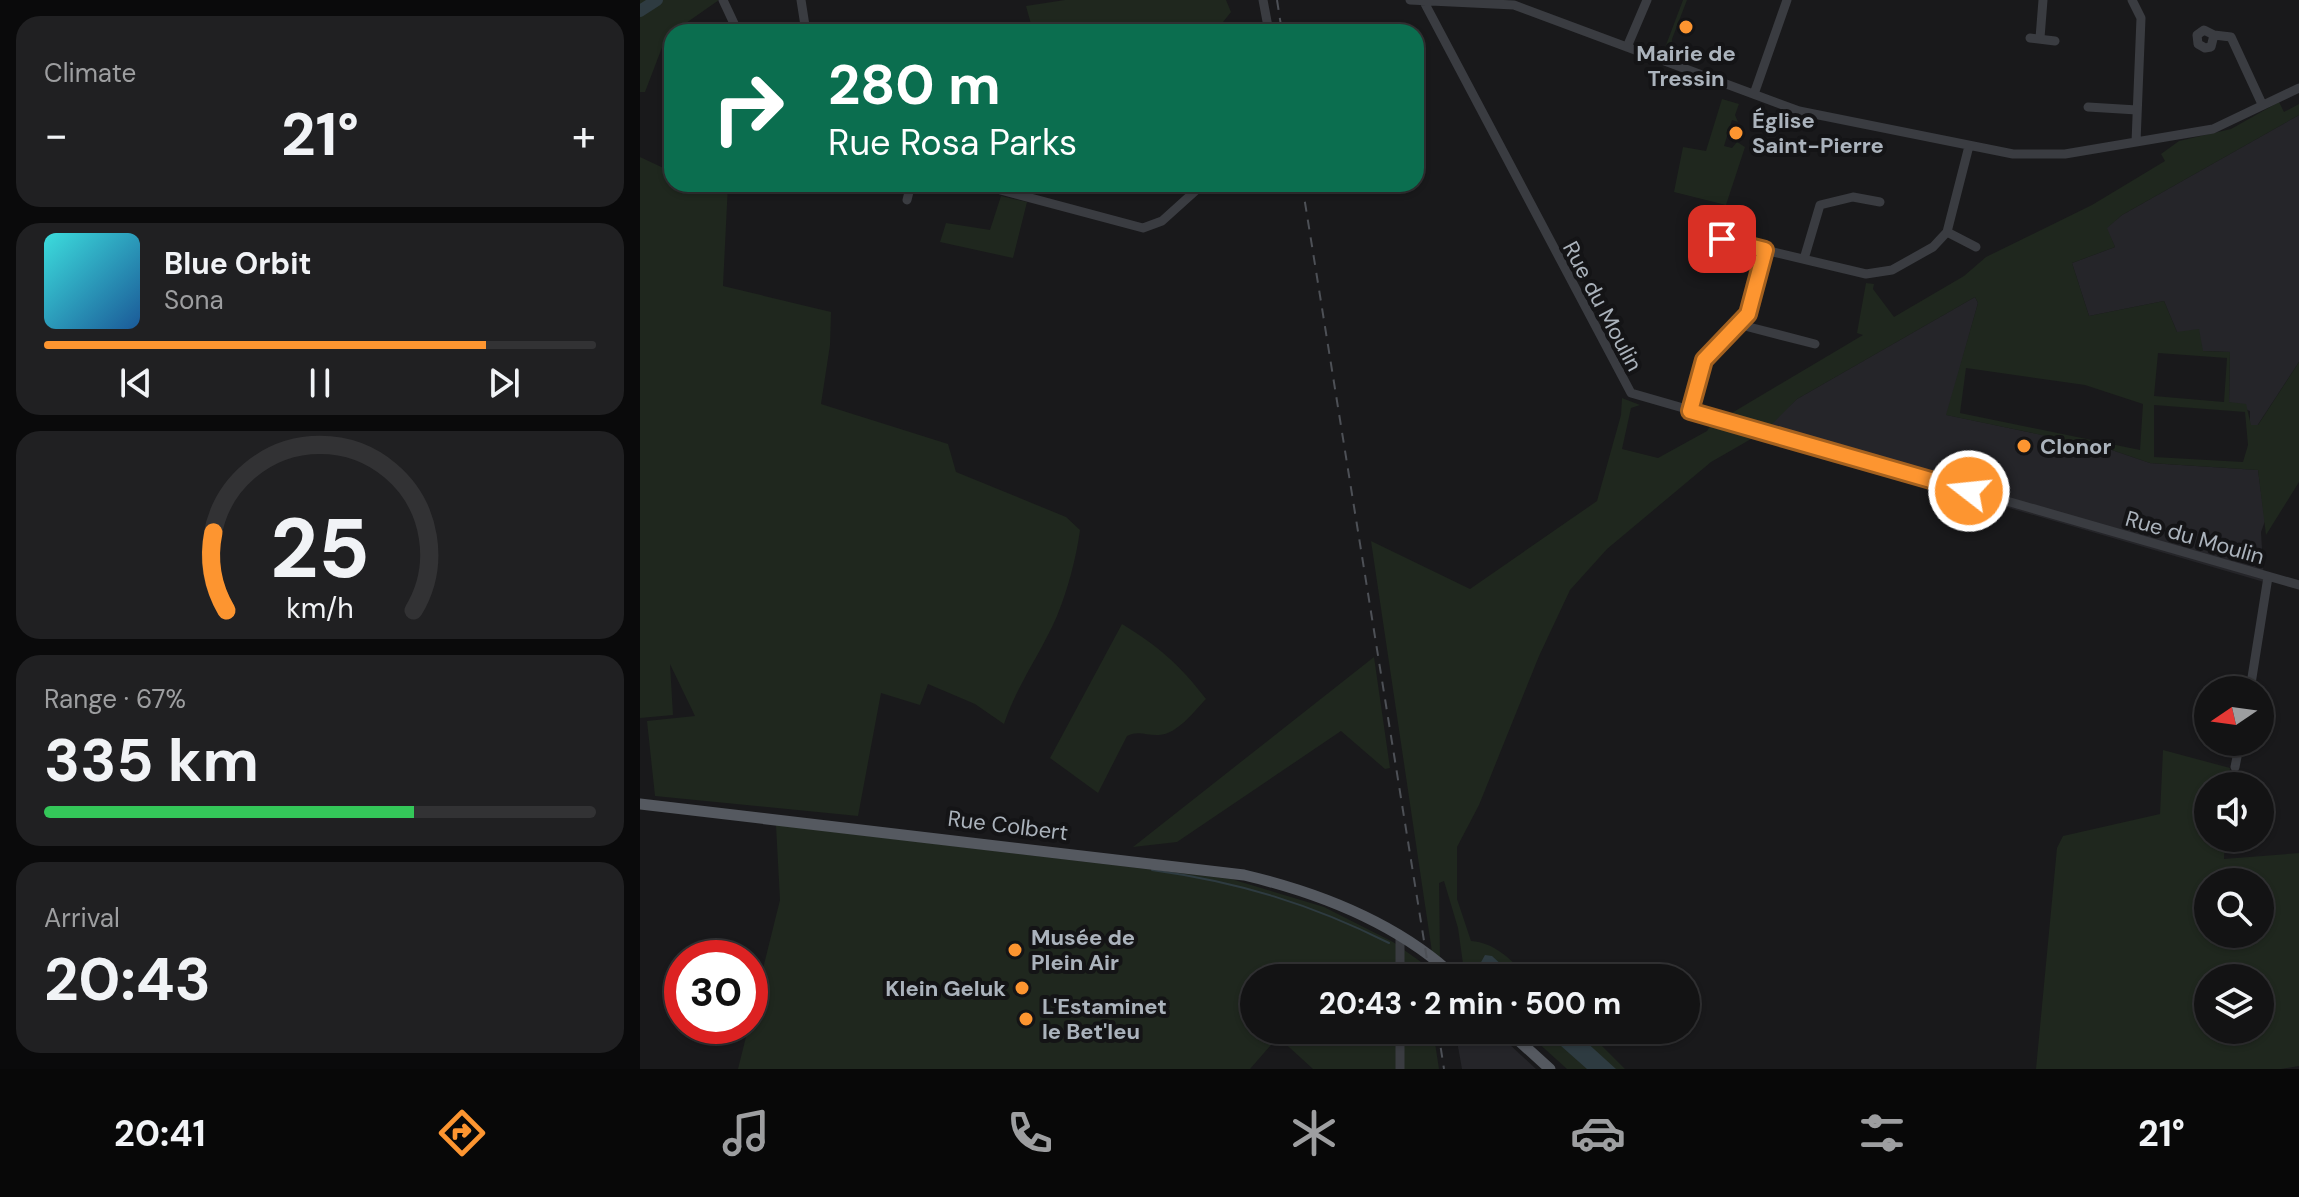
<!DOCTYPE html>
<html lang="en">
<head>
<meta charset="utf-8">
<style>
  body { margin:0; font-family:"DM Sans",sans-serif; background:#202022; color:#f1f3f6; height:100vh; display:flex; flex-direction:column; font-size:30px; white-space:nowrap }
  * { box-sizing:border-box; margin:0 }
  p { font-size:26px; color:#9d9ea0 }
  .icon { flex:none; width:44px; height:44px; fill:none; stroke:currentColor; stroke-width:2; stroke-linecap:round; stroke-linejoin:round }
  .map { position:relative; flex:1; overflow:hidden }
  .sheet { display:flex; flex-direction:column; gap:16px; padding:16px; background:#0a0a0b; width:640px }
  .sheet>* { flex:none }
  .hud { position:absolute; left:24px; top:24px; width:760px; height:168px; border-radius:24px; box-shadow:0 2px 6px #0004,0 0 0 2px #323234; background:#0b6e4f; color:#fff; overflow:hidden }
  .needle { width:52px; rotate:257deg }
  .tools { position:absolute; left:1554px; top:676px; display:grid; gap:16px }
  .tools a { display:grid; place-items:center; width:80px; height:80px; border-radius:50%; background:#131314; box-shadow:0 2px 6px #0004,0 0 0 2px #323234; font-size:40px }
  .speed { position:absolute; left:24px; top:940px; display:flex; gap:16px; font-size:40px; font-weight:700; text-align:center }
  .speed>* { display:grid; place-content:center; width:104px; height:104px; border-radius:50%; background:#131314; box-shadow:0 2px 6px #0004,0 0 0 2px #323234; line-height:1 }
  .speed .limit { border:12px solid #d22; background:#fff; color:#111 }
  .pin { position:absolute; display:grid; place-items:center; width:68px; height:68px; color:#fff; margin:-34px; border-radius:16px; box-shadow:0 4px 12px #0006 }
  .me { position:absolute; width:88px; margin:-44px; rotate:286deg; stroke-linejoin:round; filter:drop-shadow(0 0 6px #0008) }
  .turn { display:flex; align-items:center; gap:28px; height:168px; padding:0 32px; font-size:36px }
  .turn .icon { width:104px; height:104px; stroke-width:2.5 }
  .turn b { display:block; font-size:56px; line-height:68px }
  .big { font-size:60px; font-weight:700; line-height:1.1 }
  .sheet .widget { flex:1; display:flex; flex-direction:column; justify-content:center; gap:12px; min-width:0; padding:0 28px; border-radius:24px; background:#202022 }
  .sheet .dial { align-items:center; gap:0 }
  .dial svg { height:208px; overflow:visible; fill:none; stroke:#323234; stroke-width:7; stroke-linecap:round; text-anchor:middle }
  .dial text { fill:#f1f3f6; stroke:none }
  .song { display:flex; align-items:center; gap:24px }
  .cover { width:96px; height:96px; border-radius:12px; background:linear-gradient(135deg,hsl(180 70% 55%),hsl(210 70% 35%)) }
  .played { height:8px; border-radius:4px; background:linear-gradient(90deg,#fd9530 80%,#323234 80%) }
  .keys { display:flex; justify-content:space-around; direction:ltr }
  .heat { display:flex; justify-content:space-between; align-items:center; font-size:44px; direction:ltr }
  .charge { height:12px; border-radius:6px; background:linear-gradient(90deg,#34c759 67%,#323234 0) }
  .trip { position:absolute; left:600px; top:964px; width:460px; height:80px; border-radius:40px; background:#131314; box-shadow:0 2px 6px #0004,0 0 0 2px #323234; font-weight:700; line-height:80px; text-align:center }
  .tab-bar { display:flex; height:128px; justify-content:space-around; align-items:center; background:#080808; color:#9d9ea0 }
  .tab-bar .icon { width:56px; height:56px }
  .tab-bar .active { color:#fd9530 }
  .tab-bar b { font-size:36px; color:#f1f3f6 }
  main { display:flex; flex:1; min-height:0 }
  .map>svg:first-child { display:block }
  .built { fill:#252529 }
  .green { fill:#1f271e; fill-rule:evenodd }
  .water { fill:#2e3b41 }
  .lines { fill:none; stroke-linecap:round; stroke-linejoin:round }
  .stream { stroke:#2e3b41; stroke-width:2 }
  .river { stroke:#2e3b41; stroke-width:12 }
  .minor { stroke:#3a3c41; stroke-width:9 }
  .major { stroke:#555960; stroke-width:11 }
  .rail { stroke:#4d5056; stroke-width:2; stroke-dasharray:10 8; stroke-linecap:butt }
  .route-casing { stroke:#a4611f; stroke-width:20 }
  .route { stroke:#fd9530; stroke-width:14 }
  .poi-dot { fill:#fd9530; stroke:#141416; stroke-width:3 }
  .labels { text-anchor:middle; stroke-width:8; stroke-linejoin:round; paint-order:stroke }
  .poi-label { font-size:22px; font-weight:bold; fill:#abb3bc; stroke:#141416; text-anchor:start }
  .street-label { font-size:22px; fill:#abb3bc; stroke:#141416 }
</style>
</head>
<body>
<main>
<section class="sheet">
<div class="widget"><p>Climate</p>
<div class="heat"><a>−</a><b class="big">21°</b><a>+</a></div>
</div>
<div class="widget">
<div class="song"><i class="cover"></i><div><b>Blue Orbit</b><p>Sona</p></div></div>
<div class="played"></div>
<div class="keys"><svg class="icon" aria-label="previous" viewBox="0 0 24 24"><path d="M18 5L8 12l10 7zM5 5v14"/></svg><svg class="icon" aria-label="pause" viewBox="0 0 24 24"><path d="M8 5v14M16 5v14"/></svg><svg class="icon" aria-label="next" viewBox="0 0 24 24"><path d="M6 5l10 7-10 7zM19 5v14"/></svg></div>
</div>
<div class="widget dial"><svg viewBox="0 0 100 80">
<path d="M14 69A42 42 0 1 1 86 69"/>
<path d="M14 69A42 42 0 0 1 9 39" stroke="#fd9530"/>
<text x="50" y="56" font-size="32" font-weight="700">25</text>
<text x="50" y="72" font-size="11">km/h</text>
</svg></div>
<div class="widget"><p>Range · 67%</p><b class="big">335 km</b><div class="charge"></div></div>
<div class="widget"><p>Arrival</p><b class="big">20:43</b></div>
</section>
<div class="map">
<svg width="1659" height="1069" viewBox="0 0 1659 1069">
  <rect width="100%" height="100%" fill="#19191b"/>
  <path class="built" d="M1659 115V362L1617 426 1610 425V411L1589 402 1590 352 1563 351 1537 332 1524 301 1449 316 1432 263 1475 247 1466 228 1482 215Z
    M1335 297 1338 303 1307 415 1469 449 1510 463 1618 470 1625 521 1621 532 1624 582 1118 435 1157 399Z
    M815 1030H854L896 1069H822Z"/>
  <path class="green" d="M0 0H79L26 37 5 92H0Z
    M425 0H586L591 12 575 32H386L391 24 386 6Z
    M1043 0H1047L1032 39 1031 56 1023 53Z
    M1082 99 1099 104 1095 115 1098 122 1092 120 1084 146 1092 148 1097 142 1105 147 1086 205 1034 192 1043 147 1066 151Z
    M1639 102 1644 112 1659 104V115L1482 215 1467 228 1475 247 1432 263 1449 316 1524 301 1537 332 1559 329 1563 351 1590 352 1589 402 1606 404 1611 425H1618L1659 362V482L1626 535 1618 470 1510 463 1469 449 1306 415 1338 303 1335 297 1157 399 1128 428 1085 417 1223 335 1217 333 1226 283 1234 284 1233 289 1254 317 1324 276 1346 257 1452 205 1525 161 1521 154 1539 141 1591 129ZM1518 353 1587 358 1584 402 1514 396ZM1326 368 1445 385 1503 404 1500 450 1320 413ZM1514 405 1605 412 1608 445 1603 462 1514 457Z
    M0 157 32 172V184H88L83 286 191 312 190 345 181 404 308 444 316 472 426 517 440 530C436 559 428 589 417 616 401 653 377 685 364 724L335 704 288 684 280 705 241 693 218 816 15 796 7 721 55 716 30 664 33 715 0 718Z
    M361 196 387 202 373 258 300 242 306 223 350 230Z
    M982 398 1000 405 991 408 982 449 1018 458 1067 431 1072 423 1118 435 1071 462 967 549 930 590 899 656 839 805 817 847V899L831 941C857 943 871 961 890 978H825L818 928 804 881 799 883 800 958 792 952 731 541 830 589 957 501 981 415Z
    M482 624C517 645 541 666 566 699 554 711 538 734 519 735 507 736 499 730 487 736L458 793 410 758Z
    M734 657 750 768 745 769 701 731 537 842 493 847Z
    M1523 750 1590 768 1589 786H1568V838H1585L1584 859 1659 853V1066L1641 1069H1396L1417 848 1423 836 1520 814ZM1568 882H1620V934H1568ZM1568 978H1620V1030H1568Z
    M136 825 591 879 684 907 753 942 781 962 784 978H614V1030H793L799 1069H673L638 1037 610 1069H98L140 900Z
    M884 1030H946L985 1069H927Z"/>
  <path class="water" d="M845 955 852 956 876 978H845L840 964Z
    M903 1030H933L976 1069H947Z"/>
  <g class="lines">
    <path class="stream" d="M512 870C599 882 671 904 749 943"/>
    <path class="river" d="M0 11 17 0"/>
    <path class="minor" d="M83 0 98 32
      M161 0 166 32
      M623 0 629 32
      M770 0 874 5 1159 111 1373 154H1425L1573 129 1659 88
      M1492 0 1501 18 1496 142
      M784 2 991 393 1659 585
      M1574 35 1571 47 1565 48 1558 44 1557 35 1564 30 1574 35 1591 37 1622 104
      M1390 38 1415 41
      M1400 38 1403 0
      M987 47 1007 0
      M1114 94 1147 0
      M1448 107 1497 110
      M338 184 503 228 522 221 563 184
      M267 200 271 184
      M1307 232 1336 247
      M1082 239 1125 250
      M1164 259 1180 205 1213 197 1240 202
      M1101 325 1175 344
      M1050 411 1064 360 1108 314 1125 250 1226 274 1252 270 1293 247 1307 232 1329 146
      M1610 690 1628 577
      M1595 767 1600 742
      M760 935V978
      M760 1030V1069"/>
    <path class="major" d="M0 804 604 875C680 893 759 924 816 978
      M867 1030 910 1069"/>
    <path class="rail" d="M637 0 642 32
      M662 184 790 978
      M798 1030 804 1069"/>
  </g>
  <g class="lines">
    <g class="route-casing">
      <path id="route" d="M1082 239 1125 250 1108 314 1064 360 1050 411 1329 491"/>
    </g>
    <use href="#route" class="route"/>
  </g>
  <g class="poi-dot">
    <circle cx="1046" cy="27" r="8"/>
    <circle cx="1096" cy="133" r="8"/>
    <circle cx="1384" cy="446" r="8"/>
    <circle cx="375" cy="950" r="8"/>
    <circle cx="382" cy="988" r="8"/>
    <circle cx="386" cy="1019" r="8"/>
  </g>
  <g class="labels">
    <g class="poi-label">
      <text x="1046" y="61" text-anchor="middle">Mairie de<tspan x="1046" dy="25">Tressin</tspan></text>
      <text x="1112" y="128">Église<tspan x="1112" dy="25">Saint-Pierre</tspan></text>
      <text x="1400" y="454">Clonor</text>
      <text x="391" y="945">Musée de<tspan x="391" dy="25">Plein Air</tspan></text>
      <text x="366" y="996" text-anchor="end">Klein Geluk</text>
      <text x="402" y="1014">L'Estaminet<tspan x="402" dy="25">le Bet'leu</tspan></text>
    </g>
    <g class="street-label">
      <text transform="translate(963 306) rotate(62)" y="8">Rue du Moulin</text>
      <text transform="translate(1555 537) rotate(16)" y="8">Rue du Moulin</text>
      <text transform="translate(368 825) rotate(7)" y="8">Rue Colbert</text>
    </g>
  </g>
</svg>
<div class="tools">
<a><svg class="needle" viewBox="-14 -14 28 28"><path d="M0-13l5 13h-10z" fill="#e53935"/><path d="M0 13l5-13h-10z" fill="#9d9ea0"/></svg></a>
<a><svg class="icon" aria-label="sound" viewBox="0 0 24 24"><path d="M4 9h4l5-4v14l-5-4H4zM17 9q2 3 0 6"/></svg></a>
<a><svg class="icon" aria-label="search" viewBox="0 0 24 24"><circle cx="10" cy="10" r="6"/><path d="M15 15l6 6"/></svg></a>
<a><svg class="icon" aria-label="layers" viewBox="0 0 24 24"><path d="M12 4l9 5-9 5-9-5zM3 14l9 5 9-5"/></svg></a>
</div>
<div class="speed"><div class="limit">30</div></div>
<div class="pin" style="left:1082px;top:239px;background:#d93025"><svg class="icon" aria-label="arrive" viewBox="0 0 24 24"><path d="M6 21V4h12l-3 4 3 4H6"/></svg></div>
<svg class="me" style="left:1329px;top:491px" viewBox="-20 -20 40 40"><circle r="17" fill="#fd9530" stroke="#fff" stroke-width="3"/><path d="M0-11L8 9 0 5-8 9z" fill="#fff"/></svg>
<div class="trip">20:43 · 2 min · 500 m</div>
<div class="hud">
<div class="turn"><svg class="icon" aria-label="right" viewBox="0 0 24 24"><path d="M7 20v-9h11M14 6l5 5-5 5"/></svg><div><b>280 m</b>Rue Rosa Parks</div></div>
</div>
</div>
</main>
<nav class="tab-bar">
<b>20:41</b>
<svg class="icon active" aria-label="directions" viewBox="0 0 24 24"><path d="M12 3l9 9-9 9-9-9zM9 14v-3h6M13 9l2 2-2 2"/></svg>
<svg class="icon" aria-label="music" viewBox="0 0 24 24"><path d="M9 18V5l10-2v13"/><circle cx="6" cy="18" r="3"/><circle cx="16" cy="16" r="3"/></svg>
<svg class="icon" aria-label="phone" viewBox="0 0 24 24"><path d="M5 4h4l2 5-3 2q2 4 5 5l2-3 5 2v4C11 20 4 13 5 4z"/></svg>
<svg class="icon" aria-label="climate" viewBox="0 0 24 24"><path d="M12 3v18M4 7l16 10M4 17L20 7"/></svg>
<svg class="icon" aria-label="car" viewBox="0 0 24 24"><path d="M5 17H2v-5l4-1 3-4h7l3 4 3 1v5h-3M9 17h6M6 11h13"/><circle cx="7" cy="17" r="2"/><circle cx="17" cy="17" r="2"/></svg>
<svg class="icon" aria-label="filters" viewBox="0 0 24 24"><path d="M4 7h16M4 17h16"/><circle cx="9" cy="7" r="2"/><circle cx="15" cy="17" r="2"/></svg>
<b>21°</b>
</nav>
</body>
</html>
